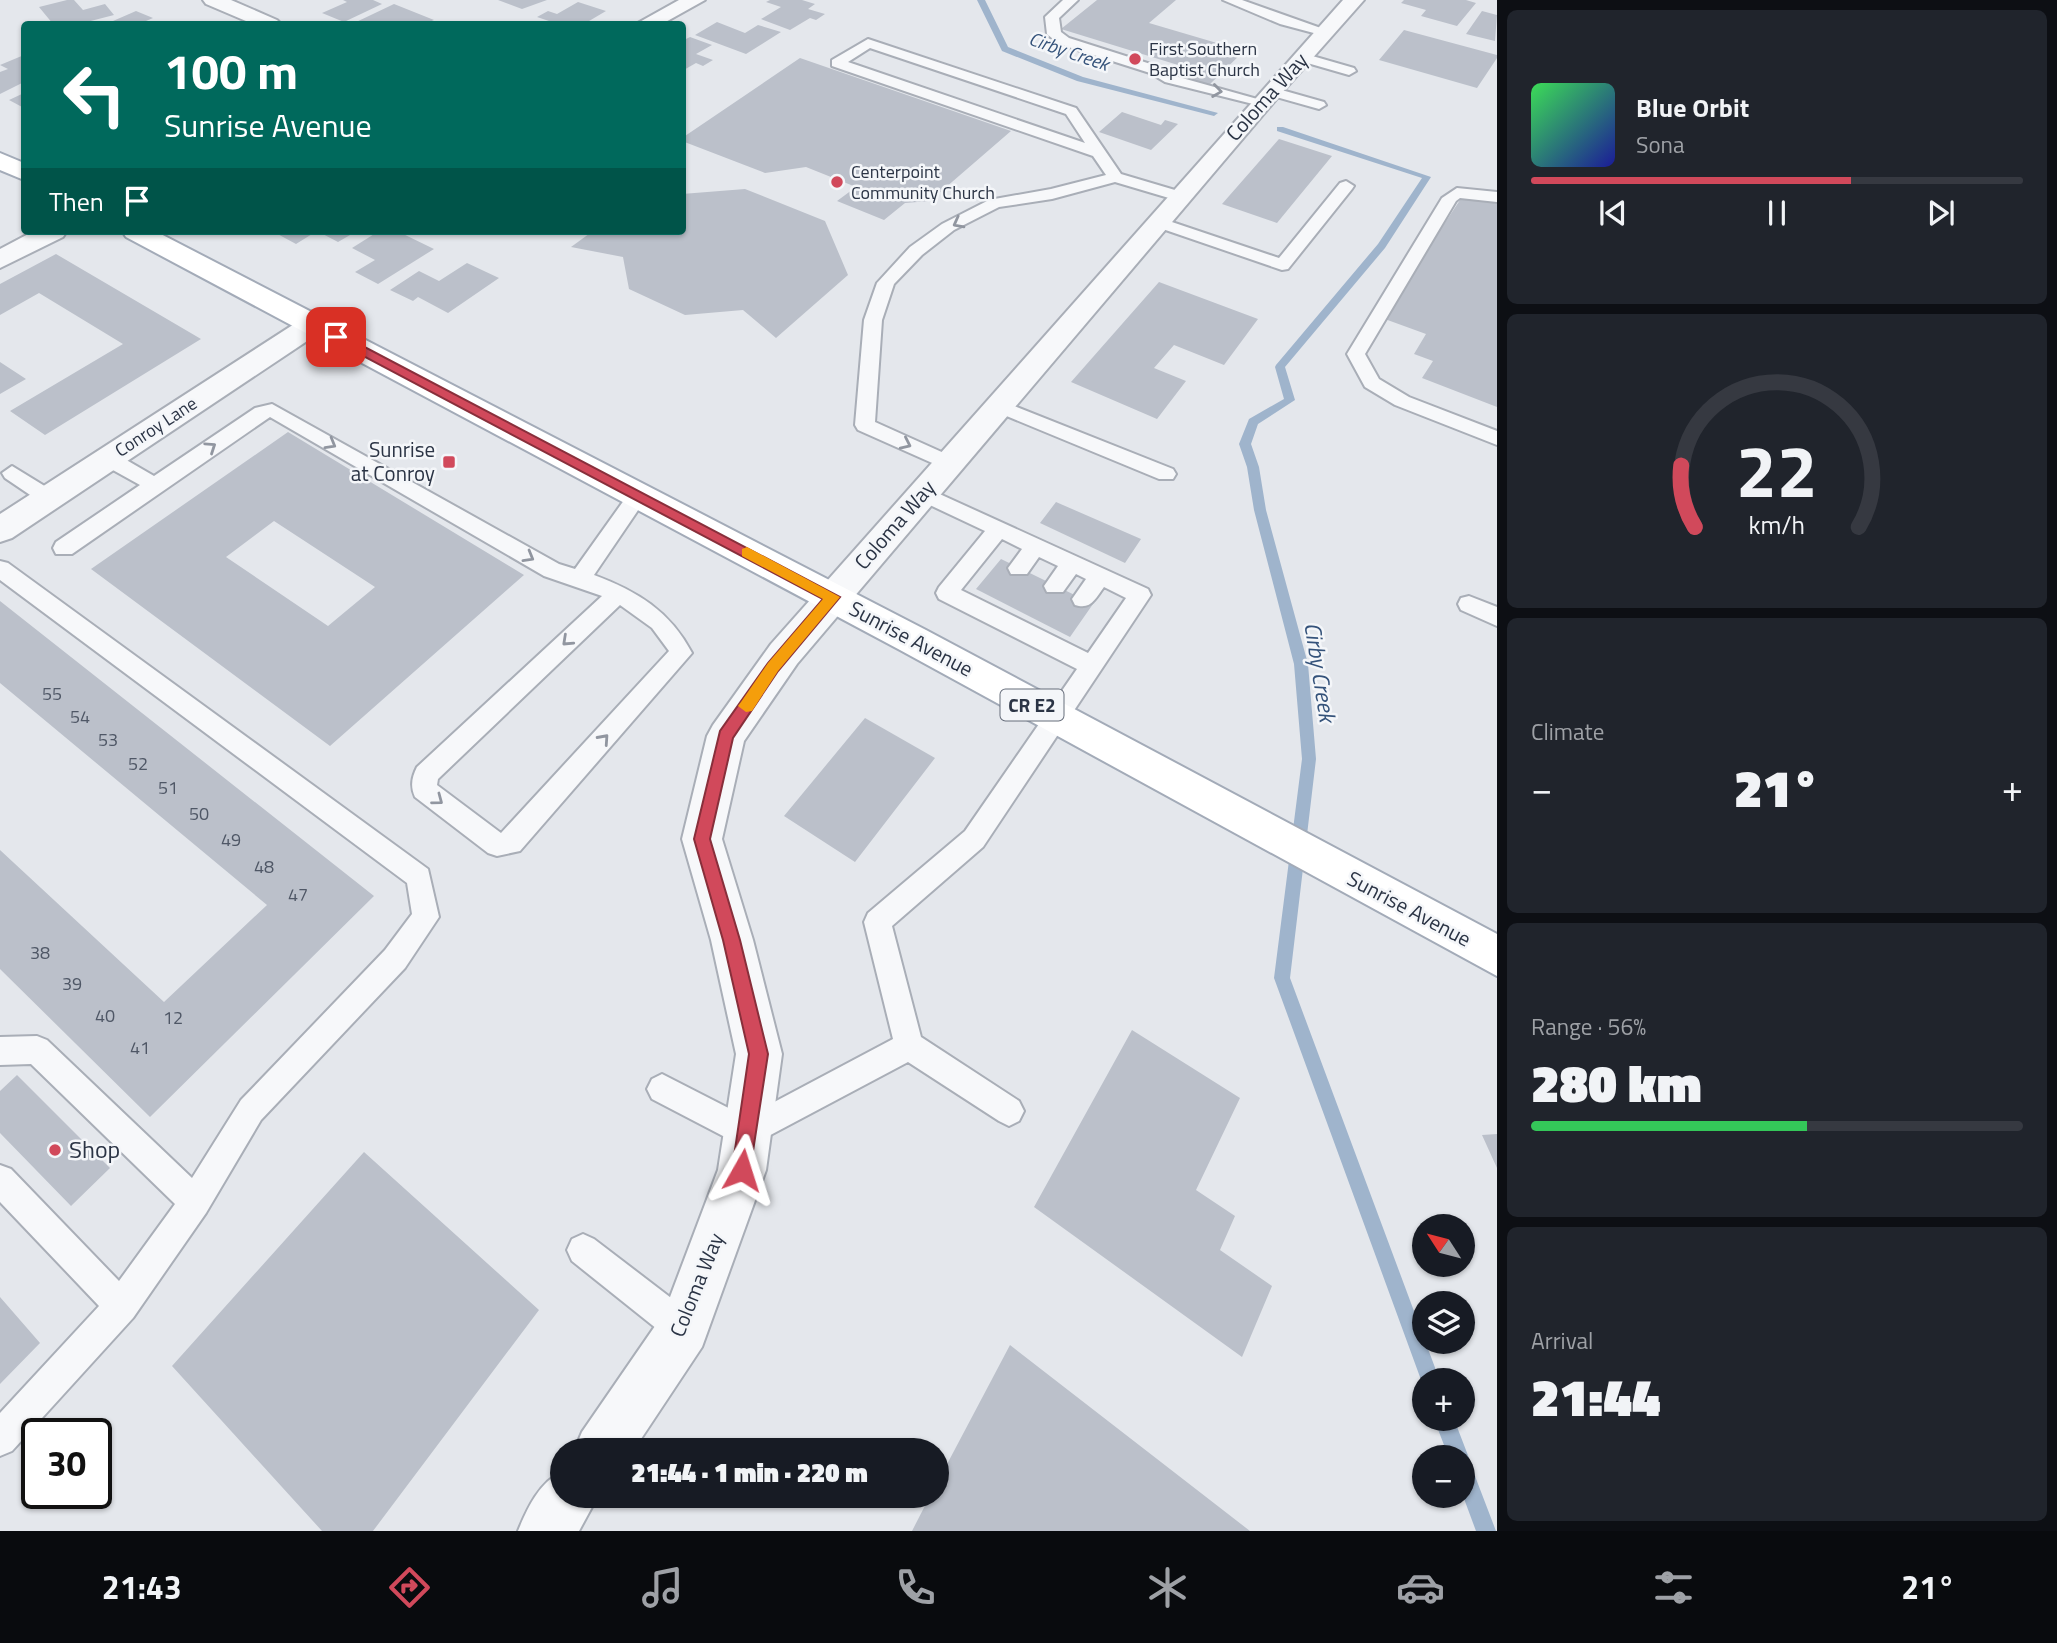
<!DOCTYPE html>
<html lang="en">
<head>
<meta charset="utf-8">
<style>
  body { margin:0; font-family:"Titillium Web",sans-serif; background:#20242c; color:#f1f3f6; height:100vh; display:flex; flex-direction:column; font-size:26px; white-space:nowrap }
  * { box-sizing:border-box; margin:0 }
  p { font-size:23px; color:#9ea1a6 }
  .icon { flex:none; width:38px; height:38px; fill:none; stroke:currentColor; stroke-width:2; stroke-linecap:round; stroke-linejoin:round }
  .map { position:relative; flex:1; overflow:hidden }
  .sheet { display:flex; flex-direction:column; gap:10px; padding:10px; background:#0d0f14; width:560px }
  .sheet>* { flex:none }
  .banner { position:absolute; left:21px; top:21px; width:665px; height:214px; border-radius:7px; box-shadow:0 2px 5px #0004; background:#00695c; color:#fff; overflow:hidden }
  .needle { width:46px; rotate:306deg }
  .controls { position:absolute; left:1412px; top:1214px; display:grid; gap:14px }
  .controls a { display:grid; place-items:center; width:63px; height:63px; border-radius:50%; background:#171b24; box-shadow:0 2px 5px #0004; font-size:35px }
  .speed { position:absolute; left:21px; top:1418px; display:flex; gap:14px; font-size:35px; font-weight:700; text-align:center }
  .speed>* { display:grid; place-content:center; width:91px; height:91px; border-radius:50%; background:#171b24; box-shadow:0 2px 5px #0004; line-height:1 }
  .speed .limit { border:4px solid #111; border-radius:10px; background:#fff; color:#111 }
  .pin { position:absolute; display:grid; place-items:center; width:60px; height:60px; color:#fff; margin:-30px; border-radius:14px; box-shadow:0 4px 10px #0006 }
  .me { position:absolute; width:77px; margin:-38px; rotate:6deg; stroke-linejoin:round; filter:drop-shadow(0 0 5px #0008) }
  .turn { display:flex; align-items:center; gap:24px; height:147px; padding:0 28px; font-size:32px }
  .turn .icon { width:91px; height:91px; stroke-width:2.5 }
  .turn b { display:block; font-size:49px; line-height:60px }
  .then { display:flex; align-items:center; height:66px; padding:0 28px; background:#0003; gap:14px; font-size:26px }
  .big { font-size:52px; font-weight:800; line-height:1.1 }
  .sheet .card { flex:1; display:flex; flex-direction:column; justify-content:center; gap:10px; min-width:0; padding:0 24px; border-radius:10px; background:#20242c }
  .sheet .dial { align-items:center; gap:0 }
  .dial svg { height:182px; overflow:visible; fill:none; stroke:#363941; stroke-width:7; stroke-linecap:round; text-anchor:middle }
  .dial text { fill:#f1f3f6; stroke:none }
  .song { display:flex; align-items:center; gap:21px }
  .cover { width:84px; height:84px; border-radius:10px; background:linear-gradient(135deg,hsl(130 70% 55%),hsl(240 70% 35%)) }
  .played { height:7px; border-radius:4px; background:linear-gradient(90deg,#d1495b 65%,#363941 65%) }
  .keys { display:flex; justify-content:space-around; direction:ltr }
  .heat { display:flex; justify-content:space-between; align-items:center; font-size:38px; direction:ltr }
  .charge { height:10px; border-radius:5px; background:linear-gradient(90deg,#34c759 56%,#363941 0) }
  .trip { position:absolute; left:550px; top:1438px; width:399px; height:70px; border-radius:35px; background:#171b24; box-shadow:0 2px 5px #0004; font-weight:800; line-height:70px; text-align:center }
  .tab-bar { display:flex; height:112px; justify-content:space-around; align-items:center; background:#090b0e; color:#9ea1a6 }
  .tab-bar .icon { width:49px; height:49px }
  .tab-bar .selected { color:#d1495b }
  .tab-bar b { font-size:32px; color:#f1f3f6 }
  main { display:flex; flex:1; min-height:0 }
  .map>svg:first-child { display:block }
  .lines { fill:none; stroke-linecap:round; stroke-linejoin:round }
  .stream { fill:#9fb4cc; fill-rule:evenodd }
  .building { fill:#bbc0ca; fill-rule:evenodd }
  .service-casing { stroke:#a9aeb7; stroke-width:4 }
  .minor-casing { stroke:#a9aeb7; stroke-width:4 }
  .primary-casing { stroke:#a3abb8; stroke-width:4 }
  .service { fill:#f7f8fa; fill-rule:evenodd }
  .minor { fill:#f7f8fa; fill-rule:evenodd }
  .primary { fill:#fff; fill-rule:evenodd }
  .oneway { stroke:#9196a0 }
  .route { fill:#d1495b; stroke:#882f3b; stroke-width:2 }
  .slow { fill:#f59e0b }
  .poi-dot { fill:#d1495b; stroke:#f4f6f9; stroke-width:2.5 }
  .labels { text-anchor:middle; stroke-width:5; stroke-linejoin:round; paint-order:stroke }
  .far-poi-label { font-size:18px; fill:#2b3445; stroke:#f4f6f9; text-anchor:start }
  .far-street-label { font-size:18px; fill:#2b3445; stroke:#f4f6f9 }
  .number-label { font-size:18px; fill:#4f5766 }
  .far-water-label { font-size:19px; font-style:italic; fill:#34527a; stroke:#f4f6f9 }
  .shield { fill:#f4f6f9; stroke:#676e7b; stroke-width:2 }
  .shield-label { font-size:19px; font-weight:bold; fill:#2b3445 }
  .street-label { font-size:21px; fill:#2b3445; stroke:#f4f6f9 }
  .poi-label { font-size:21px; fill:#2b3445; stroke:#f4f6f9; text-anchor:end }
  .water-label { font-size:23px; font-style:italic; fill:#34527a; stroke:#f4f6f9 }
  .near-poi-label { font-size:24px; fill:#2b3445; stroke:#f4f6f9; text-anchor:start }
</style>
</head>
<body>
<main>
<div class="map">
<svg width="1497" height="1531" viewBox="0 0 1497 1531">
  <rect width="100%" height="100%" fill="#e4e7ec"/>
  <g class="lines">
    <path class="stream" d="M977 0H985L1008 47 1083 77 1218 113 1214 116 1077 81 1002 51Z
      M1277 127H1283L1431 177 1385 248 1285 367 1295 400 1258 424 1251 444 1259 467 1266 510 1308 664 1316 759 1290 978 1440 1381H1424V1388L1274 978 1302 759 1294 664 1254 510 1247 467 1239 444 1249 419 1284 399 1275 367 1276 365 1378 244 1422 178 1277 131Z
      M1434 1419H1454L1469 1458 1467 1462 1470 1463 1496 1531H1476L1463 1496V1458H1449Z"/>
  </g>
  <path class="building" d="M67 0H74L83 10 105 4 114 15 79 24H53L39 7Z
    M343 0H373L382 4 344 22 322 13 347 2Z
    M498 0H547L522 9Z
    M770 0H802L815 4 808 9 825 14 816 20 810 18 790 30 761 19 781 7 766 2Z
    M1097 0H1176L1149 23 1244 51 1208 86 1169 74 1178 65 1061 29Z
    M1404 0H1466L1476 3 1457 26 1421 16 1426 10 1401 3Z
    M578 2 606 11 584 24H558L537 17 548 11 557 14Z
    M394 4 434 20 425 24H352Z
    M136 11 153 18 139 24 113 21Z
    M1482 11 1497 15 1495 41 1466 34Z
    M717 22 745 33 758 25 781 32 746 54 695 35Z
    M1404 30 1497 55V58L1477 88 1379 60Z
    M690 37 712 45 696 54 713 60 703 66 696 63 682 71V41Z
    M24 55V82L0 94V72L8 69 0 65Z
    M800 58 1011 131 930 201 905 203 884 220 837 201 856 187 806 167 765 173 682 141V138Z
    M24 93V108L9 100Z
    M1122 112 1161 125 1165 120 1178 124 1151 150 1099 132Z
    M1279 139 1332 156 1277 223 1222 204Z
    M745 189 825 221 848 275 776 338 743 310 685 315 629 289 623 257 571 247 593 231H682V194Z
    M1464 194 1497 204V407L1422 378 1433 361 1414 354 1426 334 1382 318Z
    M272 231H317L296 244Z
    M317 231H357L338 242Z
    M379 231H397L434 249 378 284 355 272 375 260 352 248Z
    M56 254 201 339 45 435 10 411 123 344 39 293 0 315V284Z
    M467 263 499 278 448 313 418 297 413 301 390 290 419 271 439 281Z
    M1159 282 1258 319 1224 365 1174 345 1154 368 1186 381 1157 419 1071 382Z
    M0 362 26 379 0 394Z
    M288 432 524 575 330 746 91 569ZM274 521 375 587 328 626 226 557Z
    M1056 502 1141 539 1125 563 1040 523Z
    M1001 559 1093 604 1070 637 976 589Z
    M0 601 374 896 150 1117 0 969V850L164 1002 267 905 0 683Z
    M865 718 935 758 855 862 784 816Z
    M1132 1030 1240 1098 1196 1190 1235 1216 1220 1250 1272 1286 1242 1357 1034 1207Z
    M17 1075 110 1168 71 1206 0 1133V1091Z
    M1497 1134V1168L1482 1135Z
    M364 1152 539 1310 373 1531H322L172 1366Z
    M0 1297 40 1343 0 1384Z
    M1010 1345 1250 1531H912L930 1496H936V1485Z"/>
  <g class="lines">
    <g class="service-casing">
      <path id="service" d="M1063 0H1078L1059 18 1061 32 1069 38 1160 67 1175 76 1268 102 1261 106 1165 82 1150 73 1059 44 1047 34 1045 17Z
        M1223 0H1242L1332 32 1325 36 1280 24Z
        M868 39 1076 108 1121 174 1185 193 1187 196 1179 201 1115 182 1052 199 999 207 954 230 922 255 894 284 882 320 875 422 955 458 958 463 948 470 858 430 855 425 864 320 877 283 910 247 942 224 989 200 1051 189 1106 175 1093 156 832 66V60ZM870 48 1066 114 1085 143 848 62Z
        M1302 53 1354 68 1356 71 1349 75 1297 60 1295 57Z
        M1271 87 1324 102 1326 105 1319 109 1266 94V88Z
        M1346 181 1354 186 1352 189 1288 269 1282 270 1151 225 1149 222 1151 219H1163L1279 258 1340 183Z
        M1457 188 1497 192V202L1460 198 1456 201 1365 354 1379 379 1409 397 1497 431V445L1395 405 1365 387 1347 354 1442 198Z
        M999 400 1173 469 1176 474 1173 479H1159L992 410 989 406 992 402Z
        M272 404 559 564 575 569 632 489H646L649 494 594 575C637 591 670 611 692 653L520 851 497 856 488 853 415 797C410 786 412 777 417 767L602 596 544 576 270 417 72 554H56L53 548 56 542 140 485 102 464 99 459 102 454H116L154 476 255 408ZM620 605 652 628 669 651 501 833 437 785 438 779Z
        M12 466 56 493 59 498 56 503H42L5 478 2 473Z
        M922 486 1148 589 1151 595 983 847 892 926 921 1037 1019 1101 1024 1111 1019 1121 1009 1126 999 1121 908 1062 746 1148 652 1099 647 1089 652 1079 662 1074 746 1117 893 1039 864 922 868 913 965 831 1077 669 939 599 936 593 939 587 985 531 915 498 912 493ZM1002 539 1022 549 1008 568 1011 574H1027L1039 557 1058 566 1044 586 1047 592H1063L1076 574 1086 579 1072 599 1075 605C1091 610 1095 599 1104 587L1126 598 1088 653 961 590Z
        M0 561 8 563 428 869 439 917 405 968 261 1120 206 1213 133 1318 12 1451 0 1456V1413L99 1306 0 1202V1165L11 1169 119 1281 175 1204 31 1064 0 1065V1037L37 1036 47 1040 192 1178 241 1100 385 950 412 914 407 883 0 580Z
        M1469 596 1497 607V626L1461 610 1458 604 1461 598Z
        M583 1234 594 1239 696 1317 700 1329 696 1341 684 1345 672 1341 572 1261 567 1250 572 1239Z"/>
    </g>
    <g class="minor-casing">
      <path id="minor" d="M203 0H231L277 20 281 24H253L206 4Z
        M679 0H705L662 24H636Z
        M1343 0H1364L1279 96 797 664 744 741 722 839 753 940 782 1054 766 1170 702 1347 633 1451H574L582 1432 664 1313 718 1170 736 1054 711 940 682 839 707 736 713 725 771 644Z
        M34 231H67L63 237 0 268V249Z
        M312 316 322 319 326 325 322 331 12 538 0 542V514L302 319Z
        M562 1472V1496H598L579 1531H518C527 1509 540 1481 562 1472Z"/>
    </g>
    <g class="primary-casing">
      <path id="primary" d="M0 153 24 163V180L0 170Z
        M122 231H155L926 630 1497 934V976L900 650 126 237Z"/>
    </g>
    <use href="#service" class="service"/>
    <use href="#minor" class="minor"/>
    <use href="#primary" class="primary"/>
  </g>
  <defs><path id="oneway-chevron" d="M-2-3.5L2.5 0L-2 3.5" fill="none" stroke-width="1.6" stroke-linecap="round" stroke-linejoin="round" transform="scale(1.75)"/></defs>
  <g class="oneway">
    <use href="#oneway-chevron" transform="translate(1217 91) rotate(8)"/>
    <use href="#oneway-chevron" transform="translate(958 223) rotate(152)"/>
    <use href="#oneway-chevron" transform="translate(331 444) rotate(30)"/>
    <use href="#oneway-chevron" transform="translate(906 444) rotate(25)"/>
    <use href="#oneway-chevron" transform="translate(211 447) rotate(-34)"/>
    <use href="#oneway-chevron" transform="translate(529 557) rotate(30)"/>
    <use href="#oneway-chevron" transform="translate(567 641) rotate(137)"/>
    <use href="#oneway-chevron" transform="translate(604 739) rotate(-48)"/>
    <use href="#oneway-chevron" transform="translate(438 800) rotate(37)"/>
  </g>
  <path class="route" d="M331 334H340L840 597 778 671 733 738 710 839 740 940 768 1054 749 1177 742 1180 735 1177 732 1170 749 1054 723 940 694 839 720 731 768 663 823 599 331 339Z"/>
  <path class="slow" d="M747 547 840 597 778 671 752 711 746 712 738 706 741 702 768 663 823 599 742 556V549Z"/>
  <g class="poi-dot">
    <circle cx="1135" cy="59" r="7"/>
    <circle cx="837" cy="182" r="7"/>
    <rect x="442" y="455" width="14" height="14" rx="3.5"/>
    <circle cx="55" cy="1150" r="7"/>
  </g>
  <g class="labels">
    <g class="far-poi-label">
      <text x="1149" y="55">First Southern<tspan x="1149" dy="21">Baptist Church</tspan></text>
      <text x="851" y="178">Centerpoint<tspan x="851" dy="21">Community Church</tspan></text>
    </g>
    <g class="far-street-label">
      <text transform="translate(156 427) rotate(-33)" y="6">Conroy Lane</text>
    </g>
    <g class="number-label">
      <text x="52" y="700">55</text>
      <text x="80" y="723">54</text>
      <text x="108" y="746">53</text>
      <text x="138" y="770">52</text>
      <text x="168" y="794">51</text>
      <text x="199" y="820">50</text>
      <text x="231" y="846">49</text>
      <text x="264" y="873">48</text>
      <text x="298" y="901">47</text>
      <text x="40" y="959">38</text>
      <text x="72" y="990">39</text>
      <text x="105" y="1022">40</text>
      <text x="173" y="1024">12</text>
      <text x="140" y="1054">41</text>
    </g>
    <g class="far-water-label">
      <text transform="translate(1069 51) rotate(19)" y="7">Cirby Creek</text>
    </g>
    <rect class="shield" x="1000.5" y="689.5" width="63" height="31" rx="5"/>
    <g class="shield-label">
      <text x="1032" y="712">CR E2</text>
    </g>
    <g class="street-label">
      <text transform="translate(1267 97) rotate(-48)" y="7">Coloma Way</text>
      <text transform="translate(895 525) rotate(-49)" y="7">Coloma Way</text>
      <text transform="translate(911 639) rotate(28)" y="7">Sunrise Avenue</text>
      <text transform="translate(1409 909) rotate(28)" y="7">Sunrise Avenue</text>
      <text transform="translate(697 1285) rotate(-68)" y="7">Coloma Way</text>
    </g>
    <g class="poi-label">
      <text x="435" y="457">Sunrise<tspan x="435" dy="24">at Conroy</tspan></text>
    </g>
    <g class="water-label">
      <text transform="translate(1320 672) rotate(81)" y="8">Cirby Creek</text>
    </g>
    <g class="near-poi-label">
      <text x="69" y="1158">Shop</text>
    </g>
  </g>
</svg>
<div class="controls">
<a><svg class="needle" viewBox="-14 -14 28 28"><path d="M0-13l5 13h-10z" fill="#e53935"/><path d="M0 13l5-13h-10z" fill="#9ea1a6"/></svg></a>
<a><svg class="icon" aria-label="layers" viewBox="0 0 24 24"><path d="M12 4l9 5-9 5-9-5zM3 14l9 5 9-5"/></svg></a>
<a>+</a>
<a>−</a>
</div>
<div class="speed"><div class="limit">30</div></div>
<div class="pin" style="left:336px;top:337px;background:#d93025"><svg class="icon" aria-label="arrive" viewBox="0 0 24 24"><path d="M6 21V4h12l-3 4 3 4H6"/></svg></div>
<svg class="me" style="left:742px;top:1170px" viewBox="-20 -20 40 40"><path d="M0-17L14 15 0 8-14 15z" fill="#d1495b" stroke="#fff" stroke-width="4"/></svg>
<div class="trip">21:44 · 1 min · 220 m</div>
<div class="banner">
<div class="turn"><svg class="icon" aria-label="left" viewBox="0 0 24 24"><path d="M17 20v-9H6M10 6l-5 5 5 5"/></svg><div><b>100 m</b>Sunrise Avenue</div></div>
<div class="then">Then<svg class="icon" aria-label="arrive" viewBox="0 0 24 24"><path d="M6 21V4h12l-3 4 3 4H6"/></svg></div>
</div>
</div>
<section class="sheet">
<div class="card">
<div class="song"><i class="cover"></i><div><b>Blue Orbit</b><p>Sona</p></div></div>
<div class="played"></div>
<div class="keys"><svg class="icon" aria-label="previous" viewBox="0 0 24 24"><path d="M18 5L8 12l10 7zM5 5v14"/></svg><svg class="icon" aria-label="pause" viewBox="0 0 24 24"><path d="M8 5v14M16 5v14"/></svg><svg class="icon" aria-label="next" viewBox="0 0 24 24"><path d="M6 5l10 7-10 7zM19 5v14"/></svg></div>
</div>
<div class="card dial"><svg viewBox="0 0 100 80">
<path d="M14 69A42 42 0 1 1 86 69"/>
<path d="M14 69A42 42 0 0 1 8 42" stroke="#d1495b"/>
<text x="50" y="56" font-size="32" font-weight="700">22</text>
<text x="50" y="72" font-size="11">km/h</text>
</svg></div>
<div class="card"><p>Climate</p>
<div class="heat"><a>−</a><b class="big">21°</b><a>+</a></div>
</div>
<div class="card"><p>Range · 56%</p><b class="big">280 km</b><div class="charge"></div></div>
<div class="card"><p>Arrival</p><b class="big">21:44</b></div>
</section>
</main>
<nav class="tab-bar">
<b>21:43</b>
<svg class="icon selected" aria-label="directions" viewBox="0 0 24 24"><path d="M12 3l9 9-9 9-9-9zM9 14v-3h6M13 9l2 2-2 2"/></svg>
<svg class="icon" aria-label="music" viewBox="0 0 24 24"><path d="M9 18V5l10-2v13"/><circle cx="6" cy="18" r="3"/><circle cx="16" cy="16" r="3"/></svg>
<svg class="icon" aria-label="phone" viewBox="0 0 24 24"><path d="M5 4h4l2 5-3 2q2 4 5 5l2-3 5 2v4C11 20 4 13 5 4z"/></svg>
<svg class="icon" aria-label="climate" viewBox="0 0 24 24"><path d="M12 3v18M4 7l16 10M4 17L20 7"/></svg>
<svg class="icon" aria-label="car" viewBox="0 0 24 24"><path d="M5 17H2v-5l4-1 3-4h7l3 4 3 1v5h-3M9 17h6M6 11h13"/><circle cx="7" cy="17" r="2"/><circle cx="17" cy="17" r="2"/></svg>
<svg class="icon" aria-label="filters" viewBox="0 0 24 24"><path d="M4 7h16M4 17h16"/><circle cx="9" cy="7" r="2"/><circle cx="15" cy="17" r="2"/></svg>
<b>21°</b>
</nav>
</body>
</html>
